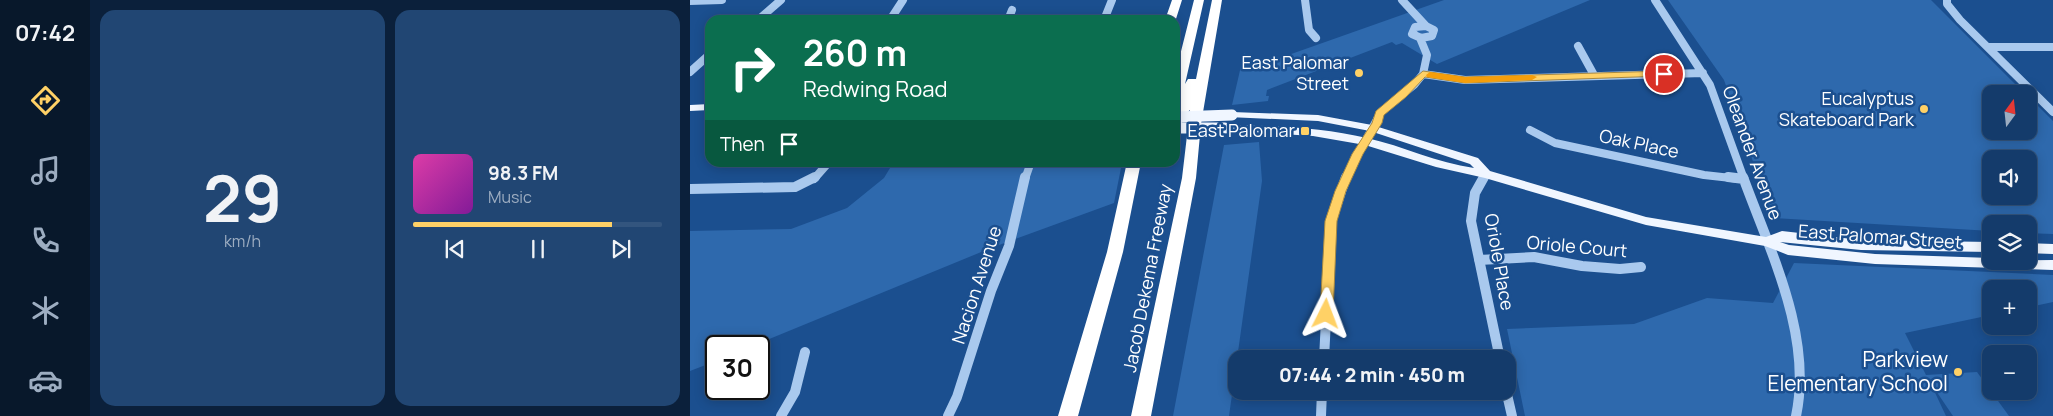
<!DOCTYPE html>
<html lang="en">
<head>
<meta charset="utf-8">
<style>
  body { margin:0; font-family:Manrope,sans-serif; background:#214673; color:#f1f3f6; height:100vh; display:flex; flex-direction:column; font-size:19px; white-space:nowrap }
  * { box-sizing:border-box; margin:0 }
  p { font-size:16px; color:#9dadc1 }
  .icon { flex:none; width:28px; height:28px; fill:none; stroke:currentColor; stroke-width:2; stroke-linecap:round; stroke-linejoin:round }
  .map { position:relative; flex:1; overflow:hidden }
  .panel { display:flex; flex-direction:column; gap:10px; padding:10px; background:#0b203b; width:600px }
  .panel>* { flex:none }
  .guide { position:absolute; left:15px; top:15px; width:475px; height:152px; border-radius:15px; box-shadow:0 2px 12px #0003,0 0 0 1px #33557e; background:#0b6e4f; color:#fff; overflow:hidden }
  .needle { width:32px; rotate:15deg }
  .tools { position:absolute; left:1292px; top:85px; display:grid; gap:10px }
  .tools a { display:grid; place-items:center; width:55px; height:55px; border-radius:10px; background:#143b6b; box-shadow:0 2px 12px #0003,0 0 0 1px #33557e; font-size:25px }
  .speed { position:absolute; left:15px; top:335px; display:flex; gap:10px; font-size:25px; font-weight:700; text-align:center }
  .speed>* { display:grid; place-content:center; width:65px; height:65px; border-radius:50%; background:#143b6b; box-shadow:0 2px 12px #0003,0 0 0 1px #33557e; line-height:1 }
  .speed .limit { border:2px solid #111; border-radius:8px; background:#fff; color:#111 }
  .pin { position:absolute; display:grid; place-items:center; width:42px; height:42px; color:#fff; margin:-21px; border:2px solid #fff; border-radius:50%; box-shadow:0 1px 5px #0007 }
  .me { position:absolute; width:55px; margin:-28px; rotate:3deg; stroke-linejoin:round; filter:drop-shadow(0 0 4px #0008) }
  .turn { display:flex; align-items:center; gap:18px; height:105px; padding:0 15px; font-size:22px }
  .turn .icon { width:65px; height:65px; stroke-width:2.5 }
  .turn b { display:block; font-size:35px; line-height:42px }
  .then { display:flex; align-items:center; height:48px; padding:0 15px; background:#0003; gap:10px; font-size:19px }
  .panel .tile { flex:1; display:flex; flex-direction:column; justify-content:center; gap:8px; min-width:0; padding:0 18px; border-radius:15px; background:#214673 }
  .panel .dial { align-items:center; gap:0 }
  .dial b { font-size:65px; line-height:1 }
  .song { display:flex; align-items:center; gap:15px }
  .cover { width:60px; height:60px; border-radius:8px; background:linear-gradient(135deg,hsl(320 70% 55%),hsl(290 70% 35%)) }
  .played { height:5px; border-radius:2px; background:linear-gradient(90deg,#ffd166 80%,#33557e 80%) }
  .keys { display:flex; justify-content:space-around; direction:ltr }
  .panel .tiles { flex:1; display:grid; gap:10px; grid-template-columns:repeat(2,1fr) }
  .trip { position:absolute; left:538px; top:350px; width:288px; height:50px; border-radius:15px; background:#143b6b; box-shadow:0 2px 12px #0003,0 0 0 1px #33557e; font-weight:800; line-height:50px; text-align:center }
  main { display:flex; flex:1; min-height:0 }
  .tab-bar { display:flex; flex-direction:column; width:90px; justify-content:space-around; align-items:center; background:#08182b; color:#9dadc1 }
  .tab-bar .icon { width:35px; height:35px }
  .tab-bar .current { color:#ffd166 }
  .tab-bar b { font-size:22px; color:#f1f3f6 }
  .map>svg:first-child { display:block }
  .green { fill:#2e69ad; fill-rule:evenodd }
  .lines { fill:none; stroke-linecap:round; stroke-linejoin:round }
  .minor-far1 { stroke:#a9c9ee; stroke-width:8 }
  .minor { stroke:#a9c9ee; stroke-width:10 }
  .major { fill:#f0f6ff; fill-rule:evenodd }
  .highway { fill:#fff; fill-rule:evenodd }
  .major-bridge { stroke:#f0f6ff; stroke-width:11 }
  .route { fill:#ffd166; stroke:#a68842 }
  .slow { fill:#f59e0b }
  .poi-dot { fill:#ffd166; stroke:#1b4f8f; stroke-width:2 }
  .labels { text-anchor:middle; stroke-width:5; stroke-linejoin:round; paint-order:stroke }
  .poi-label { font-size:18px; fill:#fff; stroke:#1b4f8f; text-anchor:end }
  .street-label { font-size:18px; fill:#fff; stroke:#1b4f8f }
  .near-poi-label { font-size:21px; fill:#fff; stroke:#1b4f8f; text-anchor:end }
</style>
</head>
<body>
<main>
<nav class="tab-bar">
<b>07:42</b>
<svg class="icon current" aria-label="directions" viewBox="0 0 24 24"><path d="M12 3l9 9-9 9-9-9zM9 14v-3h6M13 9l2 2-2 2"/></svg>
<svg class="icon" aria-label="music" viewBox="0 0 24 24"><path d="M9 18V5l10-2v13"/><circle cx="6" cy="18" r="3"/><circle cx="16" cy="16" r="3"/></svg>
<svg class="icon" aria-label="phone" viewBox="0 0 24 24"><path d="M5 4h4l2 5-3 2q2 4 5 5l2-3 5 2v4C11 20 4 13 5 4z"/></svg>
<svg class="icon" aria-label="climate" viewBox="0 0 24 24"><path d="M12 3v18M4 7l16 10M4 17L20 7"/></svg>
<svg class="icon" aria-label="car" viewBox="0 0 24 24"><path d="M5 17H2v-5l4-1 3-4h7l3 4 3 1v5h-3M9 17h6M6 11h13"/><circle cx="7" cy="17" r="2"/><circle cx="17" cy="17" r="2"/></svg>
</nav>
<section class="panel">
<div class="tiles">
<div class="tile dial"><b>29</b><p>km/h</p></div>
<div class="tile">
<div class="song"><i class="cover"></i><div><b>98.3 FM</b><p>Music</p></div></div>
<div class="played"></div>
<div class="keys"><svg class="icon" aria-label="previous" viewBox="0 0 24 24"><path d="M18 5L8 12l10 7zM5 5v14"/></svg><svg class="icon" aria-label="pause" viewBox="0 0 24 24"><path d="M8 5v14M16 5v14"/></svg><svg class="icon" aria-label="next" viewBox="0 0 24 24"><path d="M6 5l10 7-10 7zM19 5v14"/></svg></div>
</div>
</div>
</section>
<div class="map">
<svg width="1363" height="416" viewBox="0 0 1363 416">
  <rect width="100%" height="100%" fill="#1b4f8f"/>
  <path class="green" d="M754 0H900L747 64 712 43 706 45 702 42 577 90 576 96H579L578 101 542 105 554 53 573 64Z
    M978 0H1241L1335 94H1301V131H1339V97L1363 121V234L1339 233V224H1301V231L1083 218 1034 80ZM1301 159H1339V196H1301Z
    M569 142 572 181 539 416H483L534 145Z
    M203 163H432L424 203 301 248 62 346H26V361L0 371V231L101 229 157 208 194 178Z
    M1104 263 1363 275V302L1339 307V289H1301V315L1215 333 1236 375 1287 372 1319 416H1263L1240 382 1256 416H835L817 329 944 324 1017 298 1083 303Z"/>
  <g class="lines">
    <path class="minor-far1" d="M615 0 619 30 626 38
      M712 0 736 26
      M965 0 1020 85 1054 179
      M1257 0V4L1270 20 1363 112
      M0 1 32 0
      M68 20 91 0
      M200 20 213 0
      M318 20 322 10
      M414 20 422 0
      M736 26 744 30 742 36 731 38 722 34 725 27Z
      M888 46 904 75
      M1298 47H1363
      M0 72 20 54
      M733 74 775 80 1013 73
      M840 130 865 143 1014 175 1050 179
      M124 179 139 162
      M335 179 341 162
      M655 179 691 112 724 85 733 74 737 55 730 38
      M793 179 796 174"/>
    <path class="minor" d="M794 177 785 193 781 221 810 359
      M1038 177 1054 179
      M1053 177C1080 251 1123 336 1106 416
      M0 189 105 187 125 177
      M789 260 844 257 892 266 930 269 951 267
      M634 359 641 221 656 177
      M816 390 822 416
      M91 416 105 392 115 352
      M258 416 267 397 301 291 319 246 335 177
      M631 416 632 391"/>
    <path class="major" d="M20 104V110L0 111V105Z
      M542 112 628 115 682 125 788 158 800 171 956 217 1076 237 1092 231 1171 240 1301 242V252L1171 250 1090 242 1099 245 1185 254 1301 258V261L1363 260V270L1185 264 1098 255 1075 246 956 225 795 178 746 167 675 145 623 136 531 130 529 128 535 125C582 126 630 127 677 138 713 146 747 163 784 168L780 164 680 131 628 121 538 117 537 115 538 113Z
      M1339 243 1363 244V254L1339 253Z"/>
    <path class="highway" d="M482 0H492L485 22V20H475Z
      M504 0H514L495 84 498 79H506L522 0H532L511 124 506 178 461 416H441L492 178 500 110 494 115 490 128 485 129V109L491 102 485 105V75Z
      M437 162H451L433 252 388 416H368L417 252Z"/>
    <path class="major-bridge" d="M487 117 542 115
      M485 128H535"/>
  </g>
  <path class="route" d="M733 71 775 77 974 71 978 74 974 76 775 83 735 77 716 97 694 115 692 123 673 154 656 191 647 221 643 314 636 319 632 317 630 314 635 221 645 191 662 154 682 123 686 111Z"/>
  <path class="slow" d="M740 72 775 77 842 75 847 77 842 80 775 83 737 77 736 75Z"/>
  <g class="poi-dot">
    <circle cx="669" cy="73" r="5"/>
    <circle cx="1234" cy="109" r="5"/>
    <rect x="610" y="126" width="10" height="10" rx="2.5"/>
    <circle cx="1268" cy="372" r="5"/>
  </g>
  <g class="labels">
    <g class="poi-label">
      <text x="659" y="69">East Palomar<tspan x="659" dy="21">Street</tspan></text>
      <text x="1224" y="105">Eucalyptus<tspan x="1224" dy="21">Skateboard Park</tspan></text>
      <text x="605" y="137">East Palomar</text>
    </g>
    <g class="street-label">
      <text transform="translate(949 144) rotate(12)" y="6">Oak Place</text>
      <text transform="translate(1062 153) rotate(70)" y="6">Oleander Avenue</text>
      <text transform="translate(1190 237) rotate(4)" y="6">East Palomar Street</text>
      <text transform="translate(887 247) rotate(5)" y="6">Oriole Court</text>
      <text transform="translate(809 262) rotate(80)" y="6">Oriole Place</text>
      <text transform="translate(458 278) rotate(-79)" y="6">Jacob Dekema Freeway</text>
      <text transform="translate(287 285) rotate(-72)" y="6">Nacion Avenue</text>
    </g>
    <g class="near-poi-label">
      <text x="1258" y="367">Parkview<tspan x="1258" dy="24">Elementary School</tspan></text>
    </g>
  </g>
</svg>
<div class="tools">
<a><svg class="needle" viewBox="-14 -14 28 28"><path d="M0-13l5 13h-10z" fill="#e53935"/><path d="M0 13l5-13h-10z" fill="#9dadc1"/></svg></a>
<a><svg class="icon" aria-label="sound" viewBox="0 0 24 24"><path d="M4 9h4l5-4v14l-5-4H4zM17 9q2 3 0 6"/></svg></a>
<a><svg class="icon" aria-label="layers" viewBox="0 0 24 24"><path d="M12 4l9 5-9 5-9-5zM3 14l9 5 9-5"/></svg></a>
<a>+</a>
<a>−</a>
</div>
<div class="speed"><div class="limit">30</div></div>
<div class="pin" style="left:974px;top:74px;background:#d93025"><svg class="icon" aria-label="arrive" viewBox="0 0 24 24"><path d="M6 21V4h12l-3 4 3 4H6"/></svg></div>
<svg class="me" style="left:636px;top:314px" viewBox="-20 -20 40 40"><path d="M0-17L14 15 0 8-14 15z" fill="#ffd166" stroke="#fff" stroke-width="4"/></svg>
<div class="trip">07:44 · 2 min · 450 m</div>
<div class="guide">
<div class="turn"><svg class="icon" aria-label="right" viewBox="0 0 24 24"><path d="M7 20v-9h11M14 6l5 5-5 5"/></svg><div><b>260 m</b>Redwing Road</div></div>
<div class="then">Then<svg class="icon" aria-label="arrive" viewBox="0 0 24 24"><path d="M6 21V4h12l-3 4 3 4H6"/></svg></div>
</div>
</div>
</main>
</body>
</html>
